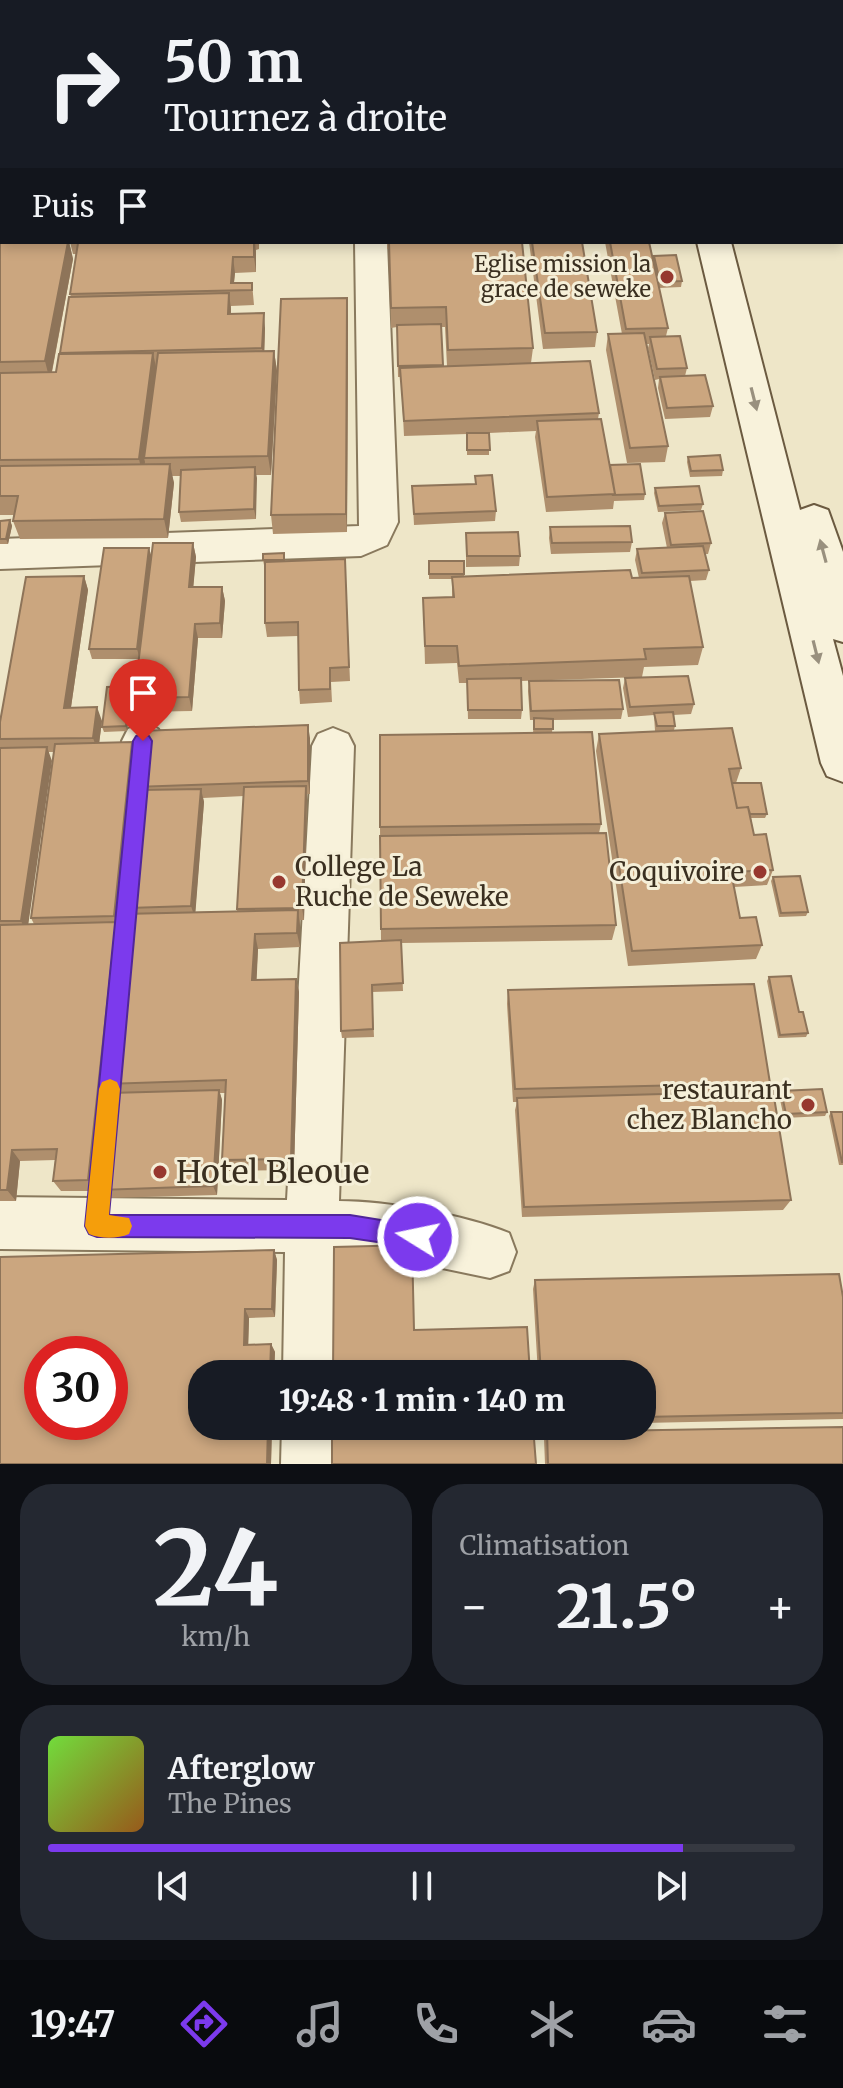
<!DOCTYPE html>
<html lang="fr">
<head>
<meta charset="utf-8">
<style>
  body { margin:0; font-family:Merriweather,serif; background:#242831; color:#f1f3f6; height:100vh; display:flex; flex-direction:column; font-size:30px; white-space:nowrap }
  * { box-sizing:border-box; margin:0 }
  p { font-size:26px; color:#9ea1a6 }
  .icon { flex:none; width:44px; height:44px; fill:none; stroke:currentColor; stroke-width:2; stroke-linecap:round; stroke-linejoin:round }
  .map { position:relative; height:1464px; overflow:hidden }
  .drawer { display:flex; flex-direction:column; gap:20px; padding:20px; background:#0d0f14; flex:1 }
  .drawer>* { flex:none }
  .hud { position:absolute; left:0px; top:0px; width:844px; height:244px; box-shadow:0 4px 12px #0003; background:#171b24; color:#f1f3f6; overflow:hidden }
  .speed { position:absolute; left:24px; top:1336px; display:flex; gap:16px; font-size:40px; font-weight:700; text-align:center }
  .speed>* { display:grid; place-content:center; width:104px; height:104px; border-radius:50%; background:#171b24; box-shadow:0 4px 12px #0003; line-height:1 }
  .speed .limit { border:12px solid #d22; background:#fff; color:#111 }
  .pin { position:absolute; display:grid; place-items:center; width:68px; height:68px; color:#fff; margin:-82px -34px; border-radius:50% 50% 50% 0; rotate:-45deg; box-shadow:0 0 8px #0007 }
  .pin .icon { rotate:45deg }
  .me { position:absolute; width:88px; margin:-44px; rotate:280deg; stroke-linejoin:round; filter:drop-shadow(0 0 6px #0008) }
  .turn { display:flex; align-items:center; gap:28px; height:168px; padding:0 32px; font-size:36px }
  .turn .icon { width:104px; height:104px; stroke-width:2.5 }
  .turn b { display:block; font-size:56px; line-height:68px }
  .then { display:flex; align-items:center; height:76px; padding:0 32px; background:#0003; gap:16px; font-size:30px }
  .big { font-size:60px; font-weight:800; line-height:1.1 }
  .drawer .card { flex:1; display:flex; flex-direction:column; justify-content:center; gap:12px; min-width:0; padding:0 28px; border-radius:32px; background:#242831 }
  .drawer .dial { align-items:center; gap:0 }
  .dial b { font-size:104px; line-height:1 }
  .song { display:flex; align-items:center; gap:24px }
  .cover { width:96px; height:96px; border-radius:12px; background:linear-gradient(135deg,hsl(100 70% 55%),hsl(30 70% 35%)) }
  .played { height:8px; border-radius:4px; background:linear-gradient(90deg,#7c3aed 85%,#363941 85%) }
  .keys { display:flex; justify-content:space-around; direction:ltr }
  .heat { display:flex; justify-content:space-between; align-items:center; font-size:44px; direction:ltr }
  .drawer .tiles { flex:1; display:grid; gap:20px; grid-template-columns:1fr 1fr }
  .card:last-child { grid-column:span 2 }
  .trip { position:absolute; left:188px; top:1360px; width:468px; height:80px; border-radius:32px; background:#171b24; box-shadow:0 4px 12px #0003; font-weight:800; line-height:80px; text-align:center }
  .tabs { display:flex; height:128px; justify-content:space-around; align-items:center; background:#090b0e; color:#9ea1a6 }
  .tabs .icon { width:56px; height:56px }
  .tabs .active { color:#7c3aed }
  .tabs b { font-size:36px; color:#f1f3f6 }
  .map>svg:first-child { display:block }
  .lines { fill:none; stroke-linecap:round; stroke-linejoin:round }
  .minor-casing { stroke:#89795d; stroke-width:4 }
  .secondary-casing { stroke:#6b5a40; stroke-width:4 }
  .minor { fill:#f8f2db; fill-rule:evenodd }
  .secondary { fill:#f8f2db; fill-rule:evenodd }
  .wall { fill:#af8f6d; fill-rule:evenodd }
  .shaded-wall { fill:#8e7459 }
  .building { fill:#cba67f; stroke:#8e7459; stroke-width:2; fill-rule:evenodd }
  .oneway { fill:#99907e }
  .route { fill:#7c3aed; stroke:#51269a; stroke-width:2 }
  .slow { fill:#f59e0b }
  .poi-dot { fill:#97382f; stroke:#f5efd8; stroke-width:3 }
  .labels { text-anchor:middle; stroke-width:6; stroke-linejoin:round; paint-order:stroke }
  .far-poi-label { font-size:22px; fill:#3a2f20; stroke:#f5efd8; text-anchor:end }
  .poi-label { font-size:26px; fill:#3a2f20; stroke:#f5efd8; text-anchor:end }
  .near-poi-label { font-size:32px; fill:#3a2f20; stroke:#f5efd8; text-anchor:start }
</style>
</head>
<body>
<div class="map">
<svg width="843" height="1464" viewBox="0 0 843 1464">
  <rect width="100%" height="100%" fill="#eee6c8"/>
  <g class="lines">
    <g class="minor-casing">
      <path id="minor" d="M355 242H387L398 522 387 545 361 556 0 569V539L359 526Z
        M143 723 158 729 164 741 144 970 138 985 121 992 104 985 98 970 122 741 128 729Z
        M333 728 348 734 354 746 339 1201C388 1201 464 1215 509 1233L516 1252 509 1271 490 1278 394 1258 338 1253 337 1374H283L285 1252 0 1249V1197L287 1200 312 746 318 734Z
        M282 1426H338L337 1464H281Z"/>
    </g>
    <g class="secondary-casing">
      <path id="secondary" d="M661 0H689V2H661Z
        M697 242H731L800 510 814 505 828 510 843 552V642L833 639 843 676V782L827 776 821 763Z"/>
    </g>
    <use href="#minor" class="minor"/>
    <use href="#secondary" class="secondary"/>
  </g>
  <path class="wall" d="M0 0H38V2H2V27L0 28Z
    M0 79H2V151H0Z
    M0 171 2 242H69L73 259 52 372H56L71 297 70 294 76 254H73L70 242H259V249L256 250V272L235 273 234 283H252L254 305 231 306V313L265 328 264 351H274L277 371 271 475H256V519L181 522 179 512 181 476H172L174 483 168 538 20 539 13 521 14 515H0Z
    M387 242H522L533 348 531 363 599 413 598 419 610 465 645 494 644 500 614 501 613 509 546 512 535 437 536 431 489 433V455H467V434L404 436 401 377H398L397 327 391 328 389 249H387ZM441 327H445L447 366H443Z
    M529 242H582L597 332 595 347 543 349Z
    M605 242H649L653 261 654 256 682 281 681 287 659 288 668 328 666 336 687 368 685 376 713 406 710 417 665 419 658 388 659 379 655 380 648 348 649 344H647L668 446 665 462 627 463 606 350 608 334H622Z
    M347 298 348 317 347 532 273 534 271 515Z
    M688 457 723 470 722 476 690 477 687 462Z
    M475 476 496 511 495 521 414 525 412 486 475 484Z
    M655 488 703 504 701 510 658 512 654 493Z
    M665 513 711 543 708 554H705L709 570 706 580 690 581 703 647 698 665 644 667 642 677 521 681 522 710 521 719H468L467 683H459L457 663 425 664 423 598 452 597V579H429V561H464V576L639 578 635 560 637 549 667 548 662 523Z
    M10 520 12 526 8 544H0V521Z
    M550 527 632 542 630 552 551 554 549 538Z
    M466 533 520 556 519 566 466 567Z
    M193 543 196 557 193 587H222L225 601 222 638H198L192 711 138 712 134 698 139 659H92L89 649 151 555Z
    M284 559V561L345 559 350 681 331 682 332 702 300 704 299 690 298 636 267 637 265 623V565H264L263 560Z
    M84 576 88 590 71 707 102 721 99 743 136 755 310 738V794H307L304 920H300V947L258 949 256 980 296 979 299 992 294 1170 226 1171 222 1160 225 1093H220L222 1100 217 1195 105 1198 99 1190 110 1093 106 1086 95 1191H61L53 1181 55 1160 20 1161 16 1201H0V722ZM49 752H54L31 918 34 924H28ZM136 760 134 787 138 800H140L128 908 130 914 120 933 118 928ZM244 796 237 911 195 912 204 802 203 798Z
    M625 678 694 704 691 714 673 715 675 726 674 730 741 768 736 783 767 814 765 818H751L754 835 773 870 767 885 734 887 740 918 762 945 756 959 628 966 596 751 599 734 655 731 654 715 628 717 623 688Z
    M529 681 623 709 621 719 553 720 552 733 601 824 599 833 616 925 612 940 401 943 403 991 372 992 374 1037 342 1038 341 1031 381 941 380 827 533 733 534 720H530L528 691Z
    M130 686 132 691 127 731 104 732 102 727Z
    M773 877 808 912 806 916 779 917 771 881Z
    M769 977 799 1012 808 1033 806 1037 778 1038 767 981Z
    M508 990 770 1083 765 1091 791 1200 783 1210 522 1217 515 1110 517 1102H513L507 1004Z
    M781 1091 827 1112 825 1116 784 1118 779 1095Z
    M831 1112H843V1165H839L829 1116Z
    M274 1250 277 1260 275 1317 249 1318 248 1345 271 1344 275 1352 274 1374H202L272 1426 271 1464H0Z
    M535 1280 843 1297V1419L642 1423V1374H538L533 1289Z
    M547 1432 843 1464H545L544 1438Z"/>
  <path class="shaded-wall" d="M68 242H69L73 259 50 381 45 361Z
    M255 242 256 254V272L254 257Z
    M233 257 235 273 233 290 231 283Z
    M229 293 231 309 230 329 228 314Z
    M347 298 348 317 347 532 346 514Z
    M264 313 265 328 264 364 262 348Z
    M274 351 277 371 271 475 268 456Z
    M153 353 157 372 144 458 145 462 143 477 139 459Z
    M170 464 174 483 168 538 164 519Z
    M255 467 257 478 256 519 254 509Z
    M10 520 12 526 8 544 6 539Z
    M193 543 196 557 192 602 189 587Z
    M149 548 152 558 140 659 137 649Z
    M84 576 88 590 69 721 64 708Z
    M222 587 225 601 222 638 220 623Z
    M195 624 198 638 192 711 189 697Z
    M130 686 132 691 127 731 126 726Z
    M97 707 102 721 98 752 93 738Z
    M308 725 310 738V794L308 781Z
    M132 742 136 755 119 928 114 916Z
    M47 747 52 761 27 933 21 921Z
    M306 786 307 799 304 920 302 908Z
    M201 789 204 802 195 918 191 906Z
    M298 910 300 925V947L297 933Z
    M116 922 121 937 105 1084 106 1086 95 1191 88 1180Z
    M255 934 258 949 256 994 252 980Z
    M296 979 299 992 294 1170 291 1159Z
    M219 1090 222 1100 217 1195 213 1186Z
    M12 1150 20 1161 16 1201 7 1190Z
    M274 1250 277 1260 275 1317 272 1309Z
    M245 1309 249 1318 248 1353 244 1345Z
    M271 1344 275 1352 274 1374H270Z
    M268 1426H272L271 1464H267Z"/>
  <path class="building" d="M0 0H31V2H2V12H0Z
    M135 0H208V2H134Z
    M0 79H2V135H0Z
    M0 171H2V239L0 240Z
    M0 240H2V242H68L45 361 0 362Z
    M254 242V257H233L231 283H252V290L70 294 78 243Z
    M389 242H522L533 348 448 350 446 307 391 308Z
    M532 242H582L597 332 545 333Z
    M610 242H649L668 328 626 329Z
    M676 255 682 281 660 282 654 256Z
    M229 293 228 314 264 313 262 348 60 353 69 297Z
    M347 298 346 514 271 515 281 299Z
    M441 324 443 365 398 366 397 325Z
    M644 333 668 446 630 448 608 334Z
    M680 336 687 368 657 369 650 337Z
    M274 351 268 456 144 458 158 353Z
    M153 353 139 459 0 460V373L56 372 59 354Z
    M590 361 599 413 404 421 400 368Z
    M705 375 713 406 667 408 660 377Z
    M601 419 615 494 547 497 537 421Z
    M467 433H489L490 450H467Z
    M720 455 723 470 691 471 688 457Z
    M170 464 164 519 13 521 18 496H0V466Z
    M640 464 645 494 614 495 615 494 610 465Z
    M255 467 254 509 179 512 181 470Z
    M492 475 496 511 414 514 412 486 476 484 475 476Z
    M699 486 703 504 659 506 655 488Z
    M703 511 711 543 671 545 665 513Z
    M10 520 6 539H0V521Z
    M630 526 632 542 552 543 550 527Z
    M518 532 520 556H467L466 533Z
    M153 543H193L189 587H222L220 623 195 624 189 697 134 698Z
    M703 546 709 570 642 573 637 549Z
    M104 548H149L137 649H89Z
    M284 553V560H263V554Z
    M345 559 349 667 330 668V689L299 690 298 622 265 623V562Z
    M429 561H464V574H429Z
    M630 570 632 578 689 576 703 647 644 649 646 659 459 666 457 646H425L423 598 454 597 452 577Z
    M84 576 64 708 97 707 93 738 0 739V722L26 577Z
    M688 676 694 704 630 707 625 678Z
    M521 678 522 710H468L467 679Z
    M619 680 623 709 531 711 529 681Z
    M130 686 126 726 102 727 107 687Z
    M673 712 675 726H657L654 713Z
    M534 718 553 719V729H534Z
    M308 725V781L134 787 138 731Z
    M732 728 741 768 729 769 737 808 748 807 754 835 766 834 773 870 731 872 740 918 756 917 762 945 632 951 599 734Z
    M592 732 601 824 380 827V735Z
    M132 742 114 916 31 918 55 744Z
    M47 747 21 921H0V748Z
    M732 783H761L767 814H750L748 807 737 808Z
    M306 786 302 908 237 909 244 787Z
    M201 789 191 906 128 908 141 790Z
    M606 833 616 925 381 929 380 836Z
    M800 876 808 912 781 913 773 877Z
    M298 910 297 933 255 934 252 980 296 979 291 1159 222 1160 226 1080 105 1084 122 914Z
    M116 922 88 1180 53 1181 57 1149 12 1150 7 1190H0V925Z
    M401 940 403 983 372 985 373 1029 341 1031 340 943Z
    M791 976 799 1012H803L808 1033 780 1035 769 977Z
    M754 984 770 1083 515 1089 508 990Z
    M822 1089 827 1112 786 1114 781 1091Z
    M219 1090 213 1186 99 1190 110 1093Z
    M773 1091 791 1200 524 1207 517 1098Z
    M831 1112H843V1162H842Z
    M412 1245 414 1330 527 1327 530 1374H333L334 1247Z
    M274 1250 272 1309H245L244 1345 271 1344 270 1374H202V1426H268L267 1464H0V1257ZM42 1354H110V1422H42Z
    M839 1274 843 1297V1413L642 1417V1374H541L535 1280Z
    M332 1426H533L536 1464H332Z
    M843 1427V1464H548L547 1432Z"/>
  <defs><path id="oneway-solid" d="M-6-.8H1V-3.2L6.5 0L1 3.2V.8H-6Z" transform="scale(2)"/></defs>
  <g class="oneway">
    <use href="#oneway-solid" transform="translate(754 399) rotate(76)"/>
    <use href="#oneway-solid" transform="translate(823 551) rotate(-105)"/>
    <use href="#oneway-solid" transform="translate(816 652) rotate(76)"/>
  </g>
  <path class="route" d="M143 734 149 736 152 741 109 1215H350L418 1226 426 1229 429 1237 426 1245 418 1248 350 1238 97 1237 89 1234 85 1226 133 741 136 736Z"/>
  <path class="slow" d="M110 1079 117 1082 120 1089 109 1215 129 1218 132 1226 129 1234C117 1239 101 1239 89 1234L85 1226 99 1089 102 1082Z"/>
  <g class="poi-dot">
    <circle cx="667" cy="277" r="8"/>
    <circle cx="760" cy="872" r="8"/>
    <circle cx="279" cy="882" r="8"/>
    <circle cx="808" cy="1105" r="8"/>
    <circle cx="160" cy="1172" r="8"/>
  </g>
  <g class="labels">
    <g class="far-poi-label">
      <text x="651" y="272">Eglise mission la<tspan x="651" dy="25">grace de seweke</tspan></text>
    </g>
    <g class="poi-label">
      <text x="295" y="876" text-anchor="start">College La<tspan x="295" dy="30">Ruche de Seweke</tspan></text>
      <text x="744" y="881">Coquivoire</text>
      <text x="792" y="1099">restaurant<tspan x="792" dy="30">chez Blancho</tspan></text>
    </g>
    <g class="near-poi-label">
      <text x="176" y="1183">Hotel Bleoue</text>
    </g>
  </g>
</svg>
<div class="speed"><div class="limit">30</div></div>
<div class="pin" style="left:143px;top:741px;background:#d93025"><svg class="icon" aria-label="arrive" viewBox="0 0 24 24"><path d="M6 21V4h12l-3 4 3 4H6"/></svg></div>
<svg class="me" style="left:418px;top:1237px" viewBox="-20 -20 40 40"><circle r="17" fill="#7c3aed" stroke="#fff" stroke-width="3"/><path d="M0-11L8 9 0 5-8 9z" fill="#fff"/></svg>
<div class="trip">19:48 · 1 min · 140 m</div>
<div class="hud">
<div class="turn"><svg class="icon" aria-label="right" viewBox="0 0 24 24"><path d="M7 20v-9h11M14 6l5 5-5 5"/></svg><div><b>50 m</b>Tournez à droite</div></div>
<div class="then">Puis<svg class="icon" aria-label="arrive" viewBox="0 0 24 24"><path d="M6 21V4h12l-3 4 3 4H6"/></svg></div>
</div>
</div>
<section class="drawer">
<div class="tiles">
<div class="card dial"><b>24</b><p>km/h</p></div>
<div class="card"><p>Climatisation</p>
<div class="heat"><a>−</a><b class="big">21.5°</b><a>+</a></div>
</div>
<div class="card">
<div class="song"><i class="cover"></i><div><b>Afterglow</b><p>The Pines</p></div></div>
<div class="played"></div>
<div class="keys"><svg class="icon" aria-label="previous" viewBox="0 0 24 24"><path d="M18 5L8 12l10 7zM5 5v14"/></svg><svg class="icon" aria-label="pause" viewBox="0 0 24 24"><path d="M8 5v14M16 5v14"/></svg><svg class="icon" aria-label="next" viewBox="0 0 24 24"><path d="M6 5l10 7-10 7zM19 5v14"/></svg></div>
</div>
</div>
</section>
<nav class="tabs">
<b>19:47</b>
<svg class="icon active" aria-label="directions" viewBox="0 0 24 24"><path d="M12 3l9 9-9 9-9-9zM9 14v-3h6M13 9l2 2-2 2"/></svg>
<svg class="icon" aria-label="music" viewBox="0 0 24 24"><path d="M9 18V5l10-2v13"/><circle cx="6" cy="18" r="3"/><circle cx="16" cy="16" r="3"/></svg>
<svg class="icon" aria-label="phone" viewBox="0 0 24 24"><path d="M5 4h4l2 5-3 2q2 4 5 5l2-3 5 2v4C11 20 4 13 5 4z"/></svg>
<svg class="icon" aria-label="climate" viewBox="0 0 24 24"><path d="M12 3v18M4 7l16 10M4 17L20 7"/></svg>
<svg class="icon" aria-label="car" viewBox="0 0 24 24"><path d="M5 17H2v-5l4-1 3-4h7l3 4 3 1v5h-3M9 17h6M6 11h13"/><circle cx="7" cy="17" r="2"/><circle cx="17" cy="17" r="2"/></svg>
<svg class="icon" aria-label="filters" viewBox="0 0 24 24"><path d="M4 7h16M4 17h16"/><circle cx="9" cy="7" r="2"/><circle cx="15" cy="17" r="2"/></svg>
</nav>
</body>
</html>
